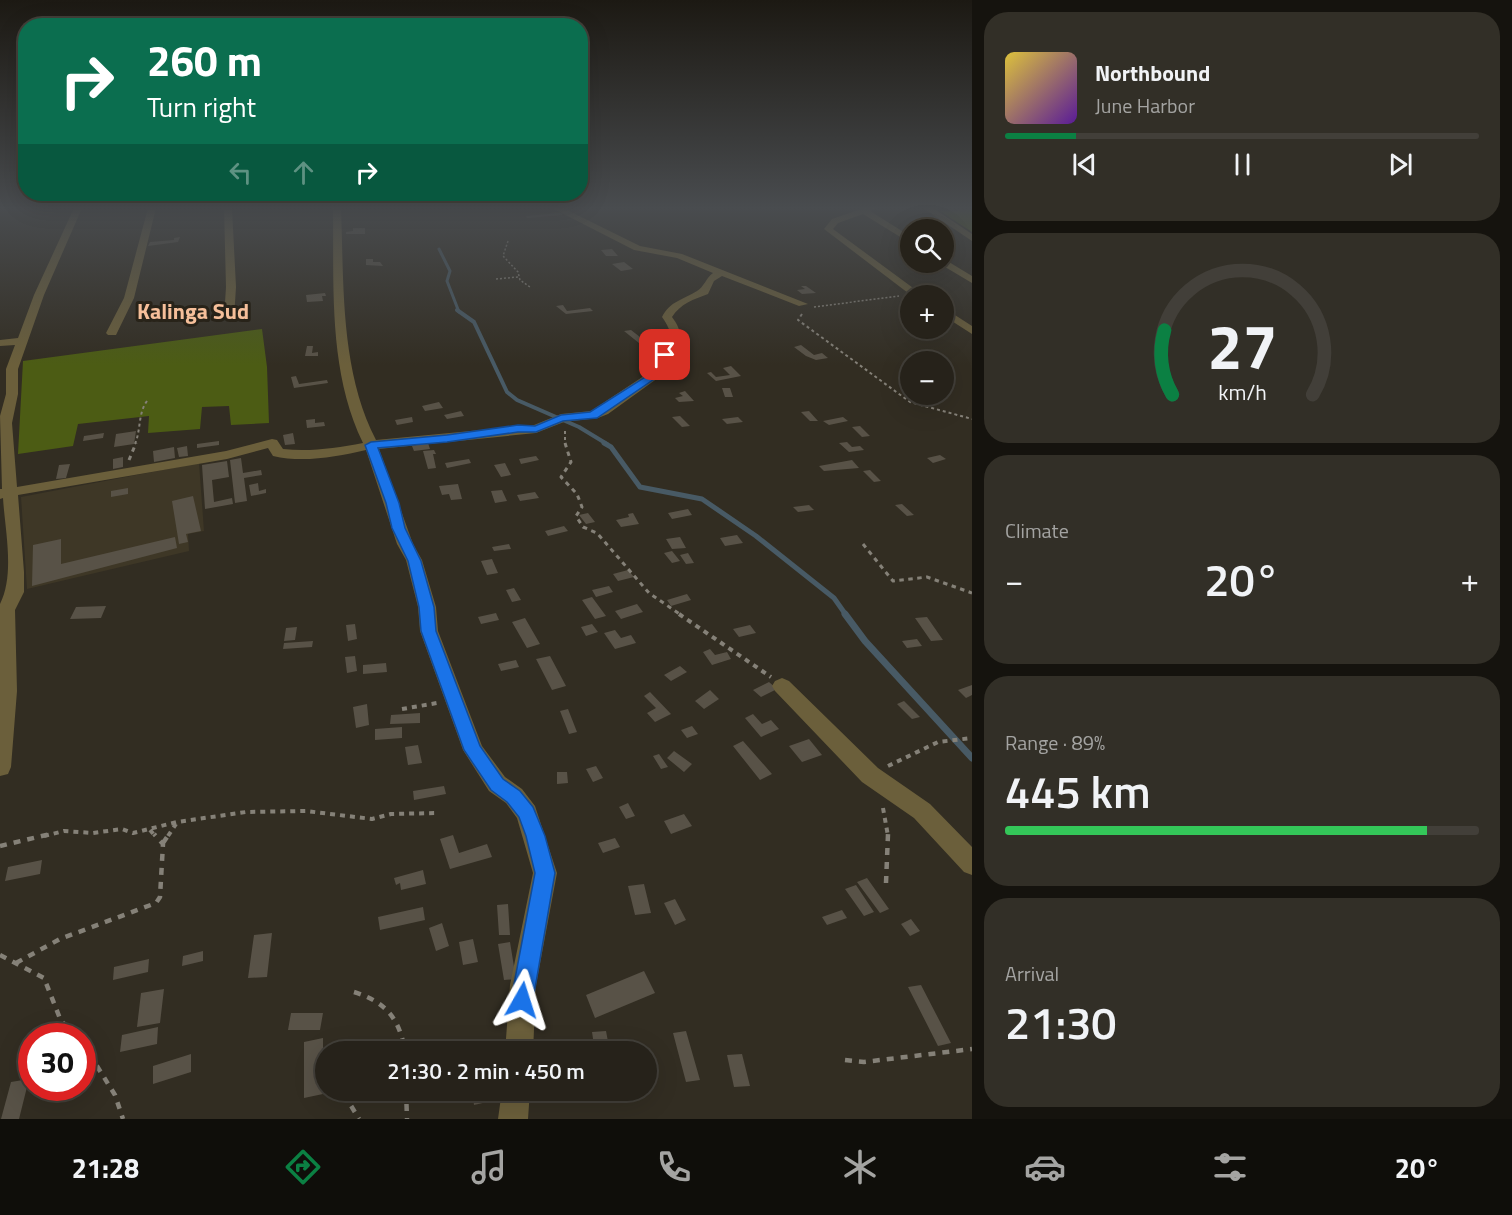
<!DOCTYPE html>
<html lang="en">
<head>
<meta charset="utf-8">
<style>
  body { margin:0; font-family:"Titillium Web",sans-serif; background:#322f27; color:#f1f3f6; height:100vh; display:flex; flex-direction:column; font-size:22px; white-space:nowrap }
  * { box-sizing:border-box; margin:0 }
  p { font-size:20px; color:#a4a4a2 }
  .icon { flex:none; width:33px; height:33px; fill:none; stroke:currentColor; stroke-width:2; stroke-linecap:round; stroke-linejoin:round }
  .map { position:relative; flex:1; overflow:hidden }
  .details { display:flex; flex-direction:column; gap:12px; padding:12px; background:#15130e; width:540px }
  .details>* { flex:none }
  .banner { position:absolute; left:18px; top:18px; width:570px; height:183px; border-radius:24px; box-shadow:0 6px 24px #0002,0 0 0 2px #423f39; background:#0b6e4f; color:#fff; overflow:hidden }
  .controls { position:absolute; left:900px; top:219px; display:grid; gap:12px }
  .controls a { display:grid; place-items:center; width:54px; height:54px; border-radius:50%; background:#26221a; box-shadow:0 6px 24px #0002,0 0 0 2px #423f39; font-size:30px }
  .speed { position:absolute; left:18px; top:1023px; display:flex; gap:12px; font-size:30px; font-weight:700; text-align:center }
  .speed>* { display:grid; place-content:center; width:78px; height:78px; border-radius:50%; background:#26221a; box-shadow:0 6px 24px #0002,0 0 0 2px #423f39; line-height:1 }
  .speed .limit { border:9px solid #d22; background:#fff; color:#111 }
  .pin { position:absolute; display:grid; place-items:center; width:51px; height:51px; color:#fff; margin:-26px; border-radius:12px; box-shadow:0 3px 9px #0006 }
  .me { position:absolute; width:66px; margin:-33px; rotate:6deg; stroke-linejoin:round; filter:drop-shadow(0 0 4px #0008) }
  .turn { display:flex; align-items:center; gap:21px; height:126px; padding:0 30px; font-size:27px }
  .turn .icon { width:78px; height:78px; stroke-width:2.5 }
  .turn b { display:block; font-size:42px; line-height:51px }
  .lanes { display:flex; align-items:center; height:57px; padding:0 30px; background:#0003; justify-content:center; gap:30px; direction:ltr }
  .lanes .off { opacity:.35 }
  .big { font-size:45px; font-weight:600; line-height:1.1 }
  .details .widget { flex:1; display:flex; flex-direction:column; justify-content:center; gap:9px; min-width:0; padding:0 21px; border-radius:24px; background:#322f27 }
  .details .dial { align-items:center; gap:0 }
  .dial svg { height:156px; overflow:visible; fill:none; stroke:#423f39; stroke-width:7; stroke-linecap:round; text-anchor:middle }
  .dial text { fill:#f1f3f6; stroke:none }
  .song { display:flex; align-items:center; gap:18px }
  .cover { width:72px; height:72px; border-radius:9px; background:linear-gradient(135deg,hsl(50 70% 55%),hsl(270 70% 35%)) }
  .played { height:6px; border-radius:3px; background:linear-gradient(90deg,#0b8043 15%,#423f39 15%) }
  .keys { display:flex; justify-content:space-around; direction:ltr }
  .heat { display:flex; justify-content:space-between; align-items:center; font-size:33px; direction:ltr }
  .charge { height:9px; border-radius:4px; background:linear-gradient(90deg,#34c759 89%,#423f39 0) }
  .trip { position:absolute; left:315px; top:1041px; width:342px; height:60px; border-radius:30px; background:#26221a; box-shadow:0 6px 24px #0002,0 0 0 2px #423f39; font-weight:600; line-height:60px; text-align:center }
  .tabs { display:flex; height:96px; justify-content:space-around; align-items:center; background:#0f0e0a; color:#a4a4a2 }
  .tabs .icon { width:42px; height:42px }
  .tabs .on { color:#0b8043 }
  .tabs b { font-size:27px; color:#f1f3f6 }
  main { display:flex; flex:1; min-height:0 }
  .map>svg:first-child { display:block }
  .built { fill:#3e3726 }
  .green { fill:#4c5c14 }
  .lines { fill:none; stroke-linecap:round; stroke-linejoin:round }
  .stream-far3 { stroke:#485a65; stroke-width:3 }
  .stream-far2 { stroke:#485a65; stroke-width:4 }
  .stream-far1 { stroke:#485a65; stroke-width:5 }
  .stream { stroke:#485a65; stroke-width:7 }
  .building { fill:#585247 }
  .path-far4 { stroke:#858178; stroke-width:1.5; stroke-dasharray:2 2; stroke-linecap:butt }
  .path-far3 { stroke:#858178; stroke-width:2; stroke-dasharray:3 3; stroke-linecap:butt }
  .path-far2 { stroke:#858178; stroke-width:3; stroke-dasharray:4.5 4.5; stroke-linecap:butt }
  .path-far1 { stroke:#858178; stroke-width:4; stroke-dasharray:5 5; stroke-linecap:butt }
  .path { stroke:#858178; stroke-width:4.5; stroke-dasharray:7 7; stroke-linecap:butt }
  .minor { fill:#6b5f3b; fill-rule:evenodd }
  .route { fill:#1a73e8; stroke:#114b97; stroke-width:1.5 }
  .labels { text-anchor:middle; stroke-width:6; stroke-linejoin:round; paint-order:stroke }
  .far-quarter-label { font-size:22px; font-weight:bold; fill:#f6bf9a; stroke:#282319 }
</style>
</head>
<body>
<main>
<div class="map">
<svg width="972" height="1119" viewBox="0 0 972 1119">
  <rect width="100%" height="100%" fill="#322d22"/>
  <path class="built" d="M199 463 204 531 188 534 189 551 27 589 21 497Z"/>
  <path class="green" d="M972 210V232L940 211Z
    M262 329 267 367 269 423 231 425 229 406 202 407 200 429 148 433 149 416 78 424 73 446 18 454 23 361Z"/>
  <g class="lines">
    <path class="stream-far3" d="M439 249 450 271 447 281 459 312"/>
    <path class="stream-far2" d="M457 310 474 322 507 392 517 400 579 427 607 444"/>
    <path class="stream-far1" d="M604 443 611 447 640 487 702 499 756 536 834 598 846 615"/>
    <path class="stream" d="M845 614 865 641 972 758"/>
  </g>
  <path class="building" d="M561 213 563 215 527 218 526 216Z
    M353 228H365V234H346V232L353 231Z
    M180 237 178 242 148 246 150 242 174 240V238Z
    M612 249 618 256H602H606L601 250Z
    M366 259H373V262H380L383 266 366 265Z
    M624 262 633 269 621 271 612 264Z
    M801 286H806L816 293 802 294 797 290 805 289Z
    M325 293 326 296H322L323 301 307 302 306 295Z
    M563 305 567 311 590 308 593 311 566 314 556 306Z
    M160 309H167L163 318 144 319 146 316 158 315Z
    M631 330 640 337 646 342 639 343 624 331Z
    M801 345 814 355 822 353 828 358 816 360 806 356 794 347Z
    M307 346H313L312 353 318 352V356H305Z
    M731 366 741 376 716 381 707 373 711 372 716 377 730 375 723 368Z
    M296 376 299 384 327 380 328 383 294 388 291 377Z
    M722 388H730L733 397H725Z
    M685 391 694 401 679 402 675 398 683 396 679 393Z
    M439 402 443 408 425 411 422 406Z
    M461 411 464 416 447 419 444 415Z
    M809 411 818 421H810L801 412Z
    M680 416 690 426 682 427 672 417Z
    M412 417 413 422 397 425 395 420Z
    M738 417 743 422 727 424 722 419Z
    M843 417 848 421 829 425 823 421Z
    M315 419V423L324 422 325 426 307 428 306 420Z
    M860 426 870 436 862 437 852 427Z
    M136 431 134 444 114 447 116 434Z
    M104 433 103 438 83 441 84 436Z
    M293 433 295 444 285 445 283 435Z
    M219 441V445L197 448V444Z
    M847 442 852 447 860 446 864 450 849 452 839 443Z
    M428 443 430 449 414 451 412 446Z
    M187 446 188 456 179 457 177 448Z
    M174 447 175 458 154 462 153 451Z
    M434 450 436 454H433L436 468 428 469 423 451Z
    M940 455 946 459 933 463 927 458Z
    M536 456 539 460 521 464 519 459Z
    M123 457V467L113 469V459Z
    M241 458 243 473 261 470 262 475 244 478 247 501 235 503 230 460Z
    M469 459 471 463 447 468 445 463Z
    M852 460 859 468 824 471 819 466Z
    M227 461 229 477 212 480 214 502 232 498 233 504 205 509 202 465Z
    M505 463 511 475 501 477 494 465Z
    M70 464 66 478 56 479 59 465Z
    M870 470 881 481 874 482 863 471Z
    M258 483 259 491 266 489V493L251 496 249 485Z
    M458 484 462 499 451 500 449 494 442 495 439 486Z
    M128 488V494L111 497V491Z
    M502 490 507 501 495 503 491 491Z
    M535 492 539 498 520 501 517 495Z
    M193 496 201 531 186 534 188 542 179 544 172 501Z
    M902 504 914 515 907 516 895 505Z
    M809 505 814 510 798 512 793 507Z
    M688 509 692 515 672 519 668 513Z
    M588 513 595 522 586 524 579 515Z
    M633 513 639 524 621 527 616 520 629 517 628 514Z
    M564 526 568 531 548 536 545 531Z
    M737 535 743 543 725 546 720 538Z
    M175 537 177 548 32 586 33 545 61 539V564Z
    M680 537 686 548 672 549 666 539Z
    M509 544 511 549 494 551 492 547Z
    M672 551 680 561 672 563 664 553Z
    M688 553 694 563 686 564 680 555Z
    M492 559 498 573 487 575 481 561Z
    M628 570 634 577 618 581 613 574Z
    M609 586 613 592 596 597 592 590Z
    M514 588 521 600 512 602 506 590Z
    M687 594 691 600 671 606 667 600Z
    M592 597 606 616 595 619 582 600Z
    M637 604 643 612 621 619 615 611Z
    M106 606 101 618 70 619 76 607Z
    M496 613 499 620 481 624 478 617Z
    M927 617 943 640 931 641 915 618Z
    M525 618 540 644 527 648 512 622Z
    M355 624 357 639 348 641 346 625Z
    M592 624 598 632 586 636 581 627Z
    M750 625 756 633 739 637 733 629Z
    M297 627 295 640 284 641 286 628Z
    M615 630 621 638 631 635 636 643 615 649 604 633Z
    M917 639 922 646 907 648 902 641Z
    M313 641 312 647 283 649 284 643Z
    M710 649 715 655 727 652 731 659 712 665 703 652Z
    M355 656 357 671 347 673 345 657Z
    M550 656 566 686 552 690 536 659Z
    M516 660 519 667 501 671 498 664Z
    M386 663 387 672 363 674V665Z
    M680 666 687 672 671 681 664 675Z
    M769 682 777 689 761 697 753 690Z
    M972 685V695L966 698 958 690Z
    M710 690 719 699 704 709 695 701Z
    M650 692 671 714 655 722 647 713 656 708 644 696Z
    M904 701 920 717 912 719 897 704Z
    M367 704 369 725 356 728 353 707Z
    M568 709 577 732 569 734 560 711Z
    M420 713V723L390 724 391 715Z
    M753 714 762 724 771 720 779 729 761 737 745 718Z
    M692 726 698 734 687 738 681 730Z
    M402 727V738L375 740V729Z
    M809 739 822 755 802 762 789 746Z
    M743 741 772 774 760 780 733 746Z
    M418 745 422 763 408 765 405 747Z
    M674 751 692 764 684 772 667 758Z
    M659 754 668 767 661 769 653 756Z
    M596 766 603 778 593 782 586 769Z
    M557 772H567L568 783 557 784Z
    M444 786 446 794 414 800 413 791Z
    M628 803 635 816 626 819 619 807Z
    M684 814 692 826 671 834 664 821Z
    M453 835 459 853 487 844 492 857 450 869 440 839Z
    M615 838 620 847 603 853 598 843Z
    M42 860 40 874 5 881 8 867Z
    M423 870 426 884 401 890 400 883 396 885 394 878Z
    M867 878 889 909 880 913 857 882Z
    M644 884 651 913 635 915 628 886Z
    M856 885 874 912 864 916 845 889Z
    M675 899 686 920 675 925 664 903Z
    M508 904 510 935H499L497 905Z
    M423 907 425 920 380 930 378 917Z
    M842 910 847 918 827 925 822 917Z
    M911 919 920 931 910 936 901 924Z
    M442 923 449 946 436 951 429 928Z
    M272 933 267 977 248 978 254 935Z
    M473 939 478 962 463 965 459 942Z
    M510 942 516 979 504 980 498 944Z
    M203 951V961L182 966 183 956Z
    M149 959 148 972 113 980 114 967Z
    M644 971 655 993 595 1018 586 995Z
    M921 985 951 1043 938 1046 908 987Z
    M164 989 160 1023 137 1027 141 993Z
    M291 1013H323L320 1030H288Z
    M158 1027 157 1044 120 1052 122 1035Z
    M606 1031 610 1052H595L592 1032Z
    M686 1031 700 1080 686 1082 673 1033Z
    M323 1038V1094L304 1098V1042Z
    M191 1054V1072L153 1084V1066Z
    M742 1054 750 1086 734 1087 727 1055Z
    M29 1079 19 1119H1L11 1082Z
    M41 1088H63L41 1096Z
    M472 1090H498L500 1099 474 1105Z"/>
  <g class="lines">
    <path class="path-far4" d="M508 241 503 256 518 272 520 280 530 287
      M496 279 518 277
      M814 307 899 296"/>
    <path class="path-far3" d="M802 314 798 320 910 402 972 419
      M565 431V444
      M135 444C141 430 138 413 147 401"/>
    <path class="path-far2" d="M565 443 571 462 561 477 577 494 582 507 576 516 583 527 597 533 649 593 681 615
      M129 460 136 443
      M863 544 893 581 927 577 972 593"/>
    <path class="path-far1" d="M679 614 771 677
      M402 709 437 703
      M888 766 938 742 972 738
      M883 808 888 836
      M150 830 155 836
      M44 836 64 831 93 833 122 829 133 833 177 822 246 812 306 811 372 819 391 814 439 813
      M168 836 176 824"/>
    <path class="path" d="M163 843 169 834
      M0 846 50 834
      M886 883 888 834
      M0 955 44 978 61 1021 77 1036
      M16 963 60 939 156 903 160 897 163 844 154 834
      M354 992C386 1002 400 1019 405 1052
      M82 1042 115 1095 123 1119
      M845 1060 864 1062 972 1049
      M406 1090 407 1119
      M344 1094 359 1119"/>
    <path class="minor" d="M74 208H82L44 295 18 369V394L12 423 17 487 226 451 272 439 277 440 283 449C310 452 336 448 363 443 328 371 334 286 333 208H341C344 285 340 370 376 440L534 425 561 414 591 411 659 366V355C673 341 674 334 662 317 670 301 683 300 697 291 704 287 706 278 713 273L677 258 634 250 552 208H563L640 246 682 254 808 304 799 306 722 276 714 281 708 294C694 299 680 304 672 317 682 330 686 347 671 356L669 370 608 414 598 418 564 422 536 433 379 449 413 544 422 560 436 607 438 631 482 746 505 777 522 789 535 806 557 873 536 985 533 1052H505L510 985 533 873 517 818 506 803 489 791 463 750 420 631 418 607 406 560 397 544 366 450C336 457 303 463 273 456L268 448 227 459 18 495 24 572V592L15 610 17 691 11 767 8 774 0 776V604C15 574 5 531 3 498L0 499V489H2L0 416 6 394V369L15 345 0 346V340L18 338 34 295Z
      M148 208H156L134 298 116 335H108L106 333 124 298Z
      M224 208H232L236 287 234 318 229 321 224 318 226 287Z
      M864 208H876L870 211 910 236V243L863 214 838 223 833 229 924 296H912L824 229 832 219Z
      M923 208H933L972 234V241Z
      M944 259 972 276V283L940 264Z
      M944 308 972 326V334L944 316Z
      M782 678 789 681 878 768 930 804 972 847V875L964 872 914 818 862 782 775 691 772 686 775 681Z
      M502 1090H530L528 1119H498Z"/>
  </g>
  <linearGradient id="sky" x2="0" y2="1"><stop stop-color="#1c1913"/><stop offset="0.57" stop-color="#494c4f"/><stop offset="1" stop-color="#494c4f" stop-opacity="0"/></linearGradient>
  <rect width="972" height="365" fill="url(#sky)"/>
  <path class="route" d="M665 352 669 355V369L597 418 563 421 536 432H518L447 442 378 448 399 503 405 528 421 561 434 607 436 631 480 746 503 779 520 791 533 807 545 836 555 873 533 1000 530 1008 522 1011 514 1008 511 1000 535 873 526 836 519 817 507 802 491 790 464 750 421 631 419 607 408 561 392 528 386 503 365 445 371 442 447 435 518 425 535 426 561 415 590 412 658 369 660 367V355Z"/>
  <g class="labels">
    <g class="far-quarter-label">
      <text x="193" y="319">Kalinga Sud</text>
    </g>
  </g>
</svg>
<div class="controls">
<a><svg class="icon" aria-label="search" viewBox="0 0 24 24"><circle cx="10" cy="10" r="6"/><path d="M15 15l6 6"/></svg></a>
<a>+</a>
<a>−</a>
</div>
<div class="speed"><div class="limit">30</div></div>
<div class="pin" style="left:665px;top:355px;background:#d93025"><svg class="icon" aria-label="arrive" viewBox="0 0 24 24"><path d="M6 21V4h12l-3 4 3 4H6"/></svg></div>
<svg class="me" style="left:522px;top:1000px" viewBox="-20 -20 40 40"><path d="M0-17L14 15 0 8-14 15z" fill="#1a73e8" stroke="#fff" stroke-width="4"/></svg>
<div class="trip">21:30 · 2 min · 450 m</div>
<div class="banner">
<div class="turn"><svg class="icon" aria-label="right" viewBox="0 0 24 24"><path d="M7 20v-9h11M14 6l5 5-5 5"/></svg><div><b>260 m</b>Turn right</div></div>
<div class="lanes"><svg class="icon off" aria-label="left" viewBox="0 0 24 24"><path d="M17 20v-9H6M10 6l-5 5 5 5"/></svg><svg class="icon off" aria-label="ahead" viewBox="0 0 24 24"><path d="M12 20V5M6 11l6-6 6 6"/></svg><svg class="icon" aria-label="right" viewBox="0 0 24 24"><path d="M7 20v-9h11M14 6l5 5-5 5"/></svg></div>
</div>
</div>
<section class="details">
<div class="widget">
<div class="song"><i class="cover"></i><div><b>Northbound</b><p>June Harbor</p></div></div>
<div class="played"></div>
<div class="keys"><svg class="icon" aria-label="previous" viewBox="0 0 24 24"><path d="M18 5L8 12l10 7zM5 5v14"/></svg><svg class="icon" aria-label="pause" viewBox="0 0 24 24"><path d="M8 5v14M16 5v14"/></svg><svg class="icon" aria-label="next" viewBox="0 0 24 24"><path d="M6 5l10 7-10 7zM19 5v14"/></svg></div>
</div>
<div class="widget dial"><svg viewBox="0 0 100 80">
<path d="M14 69A42 42 0 1 1 86 69"/>
<path d="M14 69A42 42 0 0 1 10 36" stroke="#0b8043"/>
<text x="50" y="56" font-size="32" font-weight="700">27</text>
<text x="50" y="72" font-size="11">km/h</text>
</svg></div>
<div class="widget"><p>Climate</p>
<div class="heat"><a>−</a><b class="big">20°</b><a>+</a></div>
</div>
<div class="widget"><p>Range · 89%</p><b class="big">445 km</b><div class="charge"></div></div>
<div class="widget"><p>Arrival</p><b class="big">21:30</b></div>
</section>
</main>
<nav class="tabs">
<b>21:28</b>
<svg class="icon on" aria-label="directions" viewBox="0 0 24 24"><path d="M12 3l9 9-9 9-9-9zM9 14v-3h6M13 9l2 2-2 2"/></svg>
<svg class="icon" aria-label="music" viewBox="0 0 24 24"><path d="M9 18V5l10-2v13"/><circle cx="6" cy="18" r="3"/><circle cx="16" cy="16" r="3"/></svg>
<svg class="icon" aria-label="phone" viewBox="0 0 24 24"><path d="M5 4h4l2 5-3 2q2 4 5 5l2-3 5 2v4C11 20 4 13 5 4z"/></svg>
<svg class="icon" aria-label="climate" viewBox="0 0 24 24"><path d="M12 3v18M4 7l16 10M4 17L20 7"/></svg>
<svg class="icon" aria-label="car" viewBox="0 0 24 24"><path d="M5 17H2v-5l4-1 3-4h7l3 4 3 1v5h-3M9 17h6M6 11h13"/><circle cx="7" cy="17" r="2"/><circle cx="17" cy="17" r="2"/></svg>
<svg class="icon" aria-label="filters" viewBox="0 0 24 24"><path d="M4 7h16M4 17h16"/><circle cx="9" cy="7" r="2"/><circle cx="15" cy="17" r="2"/></svg>
<b>20°</b>
</nav>
</body>
</html>
